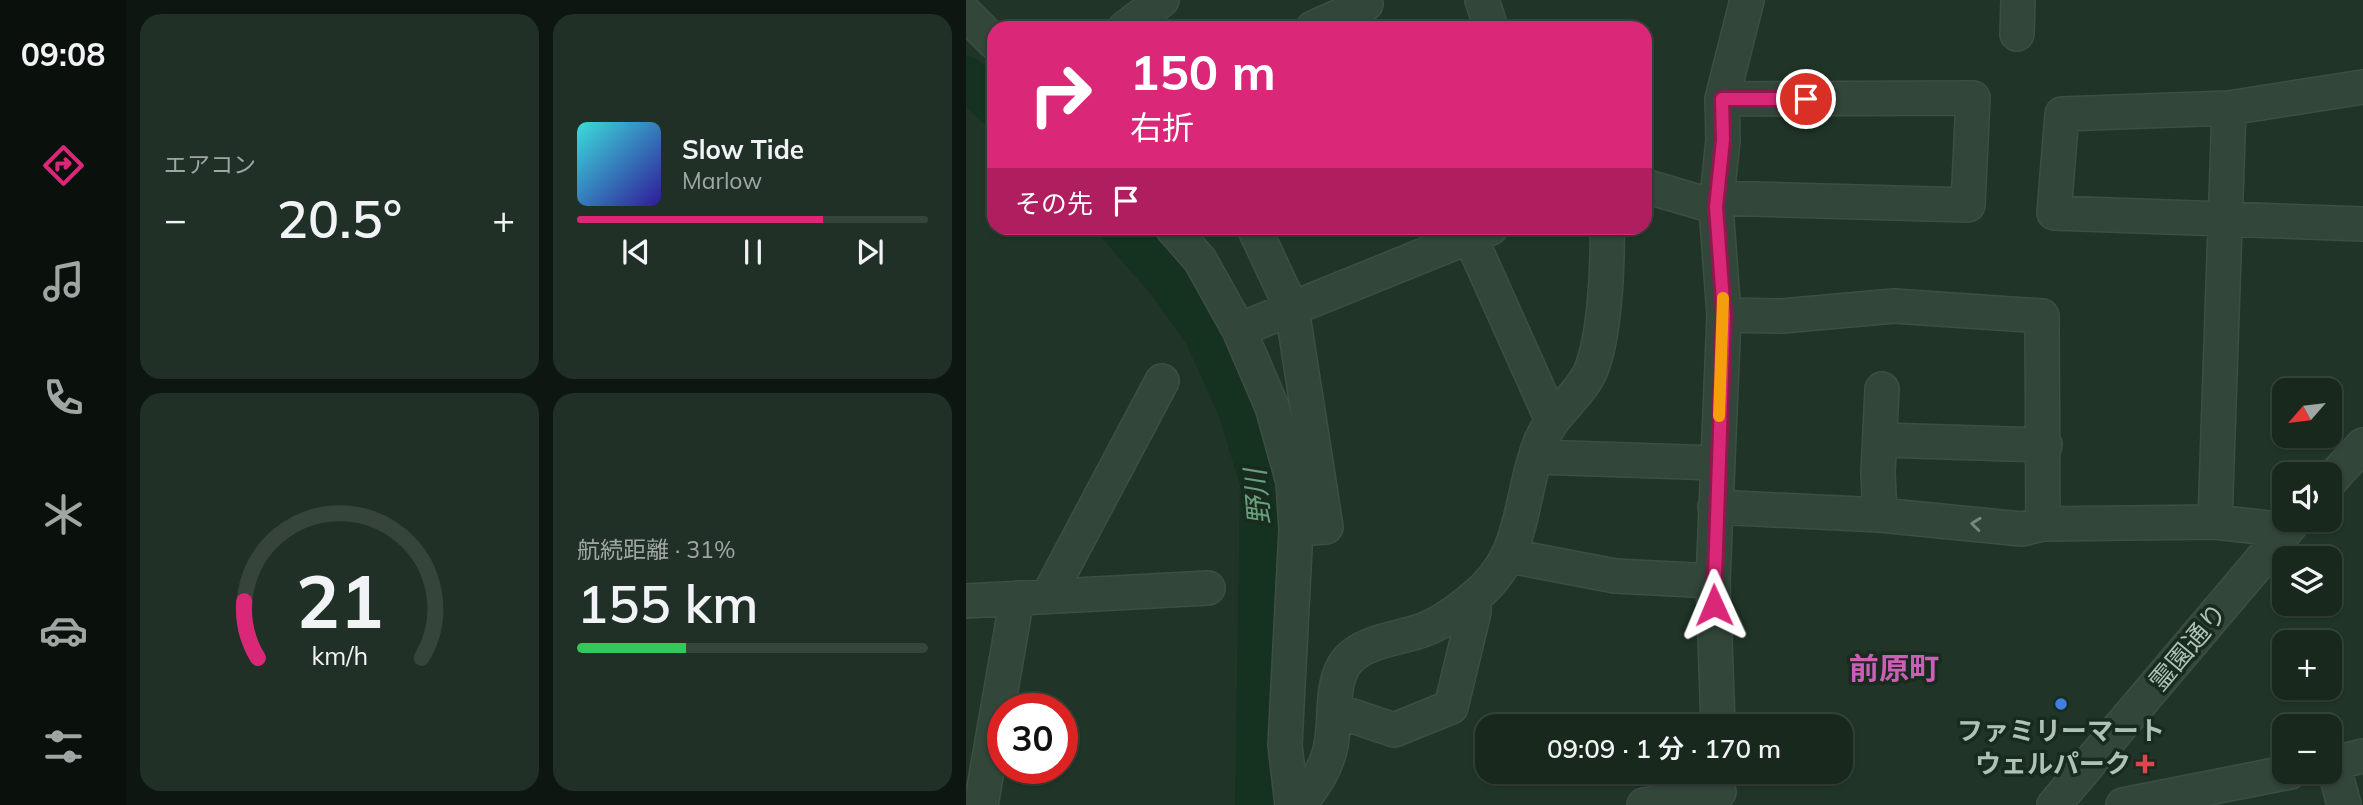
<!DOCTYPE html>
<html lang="ja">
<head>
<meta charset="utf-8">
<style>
  body { margin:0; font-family:Mulish,"Noto Sans JP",sans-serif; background:#213026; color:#f1f3f6; height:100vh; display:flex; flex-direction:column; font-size:26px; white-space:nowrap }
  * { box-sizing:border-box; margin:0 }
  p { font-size:23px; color:#9fa6a4 }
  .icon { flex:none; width:38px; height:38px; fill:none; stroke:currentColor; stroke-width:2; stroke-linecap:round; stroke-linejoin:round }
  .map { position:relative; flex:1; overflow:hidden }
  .drawer { display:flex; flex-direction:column; gap:14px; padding:14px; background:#0d1610; width:840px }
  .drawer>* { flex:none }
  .top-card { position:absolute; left:21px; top:21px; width:665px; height:214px; border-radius:21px; box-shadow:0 2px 5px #0004,0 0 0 2px #36443b; background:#db2777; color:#fff; overflow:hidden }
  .needle { width:46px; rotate:242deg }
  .tools { position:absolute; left:1306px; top:378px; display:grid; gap:14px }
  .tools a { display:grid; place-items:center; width:70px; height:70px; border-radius:14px; background:#18281d; box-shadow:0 2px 5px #0004,0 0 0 2px #36443b; font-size:35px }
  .speed { position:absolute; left:21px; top:693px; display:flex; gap:14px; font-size:35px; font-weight:700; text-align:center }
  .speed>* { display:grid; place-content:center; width:91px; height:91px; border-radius:50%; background:#18281d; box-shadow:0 2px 5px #0004,0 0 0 2px #36443b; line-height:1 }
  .speed .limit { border:10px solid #d22; background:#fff; color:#111 }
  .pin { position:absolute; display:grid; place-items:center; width:60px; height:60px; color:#fff; margin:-30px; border:4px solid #fff; border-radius:50%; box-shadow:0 2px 7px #0007 }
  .me { position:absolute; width:77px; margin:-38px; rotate:359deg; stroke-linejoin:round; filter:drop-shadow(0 0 5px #0008) }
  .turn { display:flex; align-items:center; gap:24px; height:147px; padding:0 28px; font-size:32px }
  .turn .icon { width:91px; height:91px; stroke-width:2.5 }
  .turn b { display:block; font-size:49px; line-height:60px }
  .then { display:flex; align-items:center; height:66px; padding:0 28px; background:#0003; gap:14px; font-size:26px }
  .big { font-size:52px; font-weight:600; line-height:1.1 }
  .drawer .tile { flex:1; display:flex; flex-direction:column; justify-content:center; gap:10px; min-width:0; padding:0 24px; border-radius:21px; background:#213026 }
  .drawer .dial { align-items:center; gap:0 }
  .dial svg { height:182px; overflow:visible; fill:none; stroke:#36443b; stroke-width:7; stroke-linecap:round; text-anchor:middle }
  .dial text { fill:#f1f3f6; stroke:none }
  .song { display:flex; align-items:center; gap:21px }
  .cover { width:84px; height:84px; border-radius:10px; background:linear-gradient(135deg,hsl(180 70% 55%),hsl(250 70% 35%)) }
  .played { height:7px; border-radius:4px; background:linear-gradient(90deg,#db2777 70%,#36443b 70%) }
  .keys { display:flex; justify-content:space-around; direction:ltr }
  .heat { display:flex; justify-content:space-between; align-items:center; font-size:38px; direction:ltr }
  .charge { height:10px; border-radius:5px; background:linear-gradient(90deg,#34c759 31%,#36443b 0) }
  .drawer .tiles { flex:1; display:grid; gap:14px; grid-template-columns:repeat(2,1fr) }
  .trip { position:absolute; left:509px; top:714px; width:378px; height:70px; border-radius:21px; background:#18281d; box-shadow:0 2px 5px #0004,0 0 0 2px #36443b; font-weight:600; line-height:70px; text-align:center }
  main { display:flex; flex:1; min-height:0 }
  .tab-bar { display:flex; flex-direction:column; width:126px; justify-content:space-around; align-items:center; background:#0a100c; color:#9fa6a4 }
  .tab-bar .icon { width:49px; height:49px }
  .tab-bar .current { color:#db2777 }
  .tab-bar b { font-size:32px; color:#f1f3f6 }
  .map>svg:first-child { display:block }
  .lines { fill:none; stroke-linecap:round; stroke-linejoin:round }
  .river { stroke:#15311f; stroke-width:42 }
  .minor-casing { stroke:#3d4f43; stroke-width:36 }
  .minor { stroke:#33463a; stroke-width:33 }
  .oneway { stroke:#768b7e }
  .route-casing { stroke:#8e194d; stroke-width:18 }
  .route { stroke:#db2777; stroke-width:12 }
  .slow { stroke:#f59e0b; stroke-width:12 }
  .shop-dot { fill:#3f7fe0; stroke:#192a1f; stroke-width:2.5 }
  .health-dot { fill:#e0444e; stroke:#192a1f; stroke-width:2.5 }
  .labels { text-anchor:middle; stroke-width:7; stroke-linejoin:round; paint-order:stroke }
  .street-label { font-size:26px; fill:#adc3b6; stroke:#192a1f }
  .poi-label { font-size:26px; font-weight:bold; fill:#adc3b6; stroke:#192a1f }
  .water-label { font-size:28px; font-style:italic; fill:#67a07b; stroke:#192a1f }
  .quarter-label { font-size:30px; font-weight:bold; fill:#cd5eb6; stroke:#192a1f }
</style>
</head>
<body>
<main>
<nav class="tab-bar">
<b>09:08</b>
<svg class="icon current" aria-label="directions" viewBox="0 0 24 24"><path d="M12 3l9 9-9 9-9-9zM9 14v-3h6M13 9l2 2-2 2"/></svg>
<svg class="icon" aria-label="music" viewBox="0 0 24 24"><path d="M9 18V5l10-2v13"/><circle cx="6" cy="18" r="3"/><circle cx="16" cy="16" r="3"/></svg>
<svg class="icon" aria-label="phone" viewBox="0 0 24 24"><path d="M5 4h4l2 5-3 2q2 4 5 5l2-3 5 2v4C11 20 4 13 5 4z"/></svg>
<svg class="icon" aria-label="climate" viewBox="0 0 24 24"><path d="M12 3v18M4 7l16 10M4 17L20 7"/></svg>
<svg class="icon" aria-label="car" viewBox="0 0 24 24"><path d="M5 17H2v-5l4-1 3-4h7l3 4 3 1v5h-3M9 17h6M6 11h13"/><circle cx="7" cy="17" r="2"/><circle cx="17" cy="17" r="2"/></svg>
<svg class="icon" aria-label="filters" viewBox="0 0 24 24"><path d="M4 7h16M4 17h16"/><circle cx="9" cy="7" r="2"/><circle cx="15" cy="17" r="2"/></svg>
</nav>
<section class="drawer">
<div class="tiles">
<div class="tile"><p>エアコン</p>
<div class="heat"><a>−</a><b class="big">20.5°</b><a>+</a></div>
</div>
<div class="tile">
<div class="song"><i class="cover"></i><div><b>Slow Tide</b><p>Marlow</p></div></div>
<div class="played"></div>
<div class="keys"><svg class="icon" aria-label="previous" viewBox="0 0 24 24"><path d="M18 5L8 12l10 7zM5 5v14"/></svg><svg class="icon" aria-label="pause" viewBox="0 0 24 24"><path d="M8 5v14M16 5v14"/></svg><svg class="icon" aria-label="next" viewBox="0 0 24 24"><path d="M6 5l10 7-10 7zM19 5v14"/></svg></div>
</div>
<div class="tile dial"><svg viewBox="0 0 100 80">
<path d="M14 69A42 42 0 1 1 86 69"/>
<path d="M14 69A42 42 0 0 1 8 44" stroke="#db2777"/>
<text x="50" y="56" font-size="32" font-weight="700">21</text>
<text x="50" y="72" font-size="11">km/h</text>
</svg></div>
<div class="tile"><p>航続距離 · 31%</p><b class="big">155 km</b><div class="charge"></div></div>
</div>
</section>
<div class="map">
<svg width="1397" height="805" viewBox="0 0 1397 805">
  <rect width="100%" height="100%" fill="#203527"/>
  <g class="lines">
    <path class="river" d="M0 77 28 105
      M155 228 203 283 239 334 272 407 295 482 290 805"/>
    <g class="minor-casing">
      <path id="minor" d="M516 0 525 28
        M0 14 28 42
        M159 28 196 0
        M347 28 400 4
        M1051 34 1052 0
        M1263 108 1096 114 1088 213 1397 224
        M679 186 750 207
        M750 198 1002 205 1007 98 756 99
        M206 228 234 260 273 330 306 407 327 482 330 529 319 745 326 805
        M288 228 326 309 360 527 330 529
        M500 228 586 420
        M758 315 816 316 928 306 1076 316 1077 524
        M273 330 525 228
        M916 440 1079 445
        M570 457 751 463
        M1363 482 1397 445
        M749 507 914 515 1056 529 1077 524 1249 522 1320 530
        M914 515 912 473 916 389
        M1249 522 1263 108 1397 87
        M544 556 649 576 747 581
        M82 596 196 381
        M0 601 242 588
        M369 710 428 730 485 707 508 612V598
        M752 726 747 581 758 315 750 207 757 140 756 99 781 0
        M1367 763 1378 805
        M1363 764 1397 756
        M15 805 51 598
        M333 805C347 787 361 768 365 745 370 721 365 689 377 667 391 641 433 639 457 630 473 624 493 610 506 599 561 557 552 500 574 443 584 417 607 401 621 378 639 347 642 264 641 228
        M678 805 753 792
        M1088 805 1329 520
        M1157 805 1324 772"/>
    </g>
    <use href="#minor" class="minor"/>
  </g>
  <defs><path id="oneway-chevron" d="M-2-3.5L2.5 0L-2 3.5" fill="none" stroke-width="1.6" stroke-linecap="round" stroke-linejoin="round" transform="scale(1.75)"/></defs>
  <use class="oneway" href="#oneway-chevron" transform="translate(1010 524) rotate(-174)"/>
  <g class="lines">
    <g class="route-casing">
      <path id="route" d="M748 605 758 315 750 207 757 140 756 99H840"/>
    </g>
    <use href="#route" class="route"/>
    <path class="slow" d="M753 416 757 298"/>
  </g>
  <circle class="shop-dot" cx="1095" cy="704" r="7"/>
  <path class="health-dot" d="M1175.5 753.5h7v7h7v7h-7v7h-7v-7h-7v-7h7z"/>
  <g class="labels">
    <g class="street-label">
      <text transform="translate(1222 647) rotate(-50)" y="9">霊園通り</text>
    </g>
    <g class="poi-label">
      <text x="1095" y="740">ファミリーマート</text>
      <text x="1165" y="773" text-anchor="end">ウェルパーク</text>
    </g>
    <g class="water-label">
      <text transform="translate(291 497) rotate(-95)" y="10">野川</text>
    </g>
    <g class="quarter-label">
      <text x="928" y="679">前原町</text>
    </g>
  </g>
</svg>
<div class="tools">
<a><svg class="needle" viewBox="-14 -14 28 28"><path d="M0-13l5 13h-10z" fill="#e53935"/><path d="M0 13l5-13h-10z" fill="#9fa6a4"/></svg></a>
<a><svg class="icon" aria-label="sound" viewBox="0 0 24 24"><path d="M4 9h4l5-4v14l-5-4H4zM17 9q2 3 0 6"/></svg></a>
<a><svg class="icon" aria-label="layers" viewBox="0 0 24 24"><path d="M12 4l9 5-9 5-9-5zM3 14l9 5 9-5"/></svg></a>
<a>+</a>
<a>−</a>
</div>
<div class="speed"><div class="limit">30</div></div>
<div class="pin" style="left:840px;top:99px;background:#d93025"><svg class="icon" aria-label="arrive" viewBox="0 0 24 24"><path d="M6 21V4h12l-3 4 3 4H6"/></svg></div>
<svg class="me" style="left:748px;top:605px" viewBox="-20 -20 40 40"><path d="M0-17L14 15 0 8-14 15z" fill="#db2777" stroke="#fff" stroke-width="4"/></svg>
<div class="trip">09:09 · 1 分 · 170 m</div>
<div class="top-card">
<div class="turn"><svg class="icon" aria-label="right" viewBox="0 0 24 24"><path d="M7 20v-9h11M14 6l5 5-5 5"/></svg><div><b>150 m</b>右折</div></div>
<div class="then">その先<svg class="icon" aria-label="arrive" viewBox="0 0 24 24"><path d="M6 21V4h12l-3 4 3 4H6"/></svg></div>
</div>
</div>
</main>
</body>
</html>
